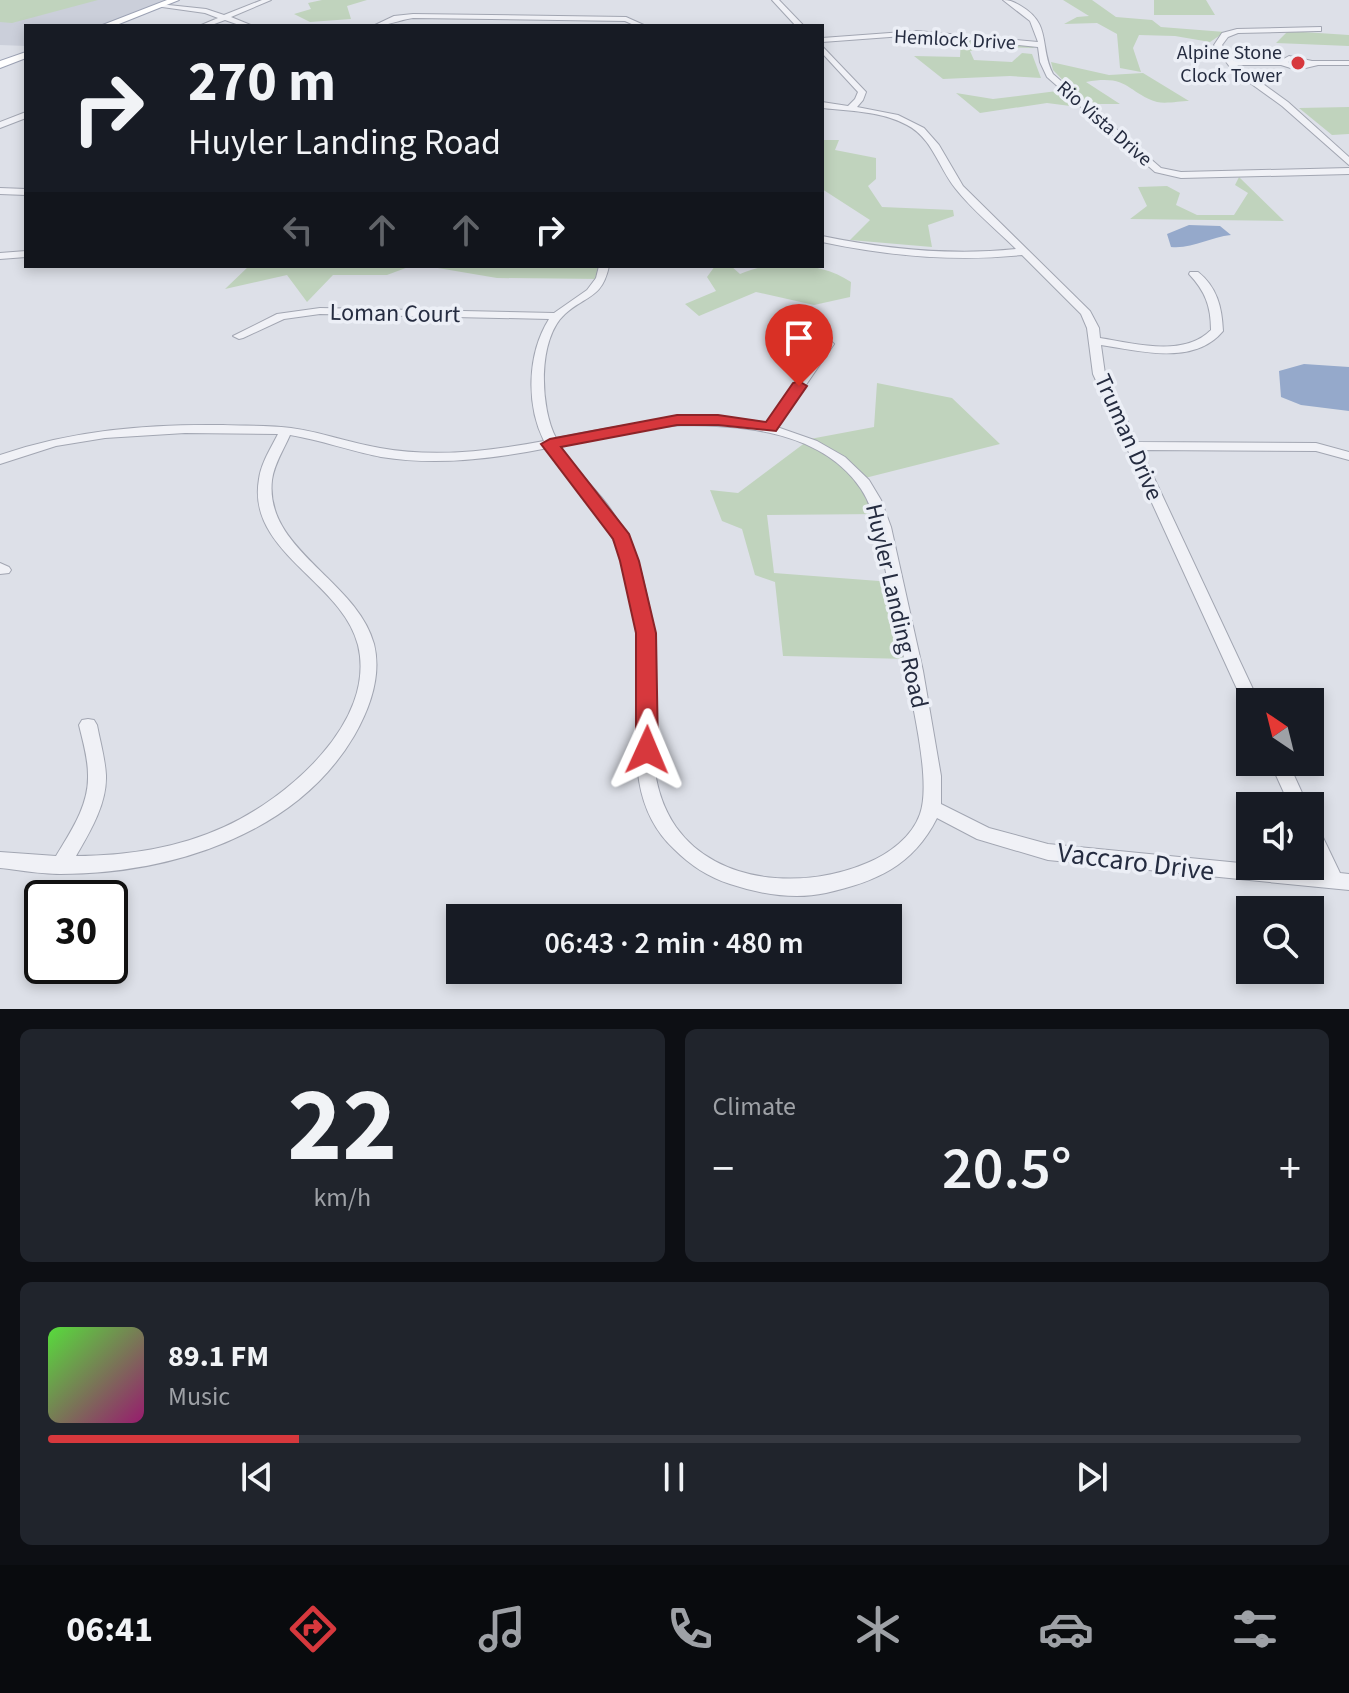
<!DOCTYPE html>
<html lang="en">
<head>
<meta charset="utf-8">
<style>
  body { margin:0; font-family:"Source Sans 3",sans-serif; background:#20242c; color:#f1f3f6; height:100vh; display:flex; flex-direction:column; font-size:30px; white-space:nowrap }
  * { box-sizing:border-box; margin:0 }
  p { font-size:26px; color:#9ea1a6 }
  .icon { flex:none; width:44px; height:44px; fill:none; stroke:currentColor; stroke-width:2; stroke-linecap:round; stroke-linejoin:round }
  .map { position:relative; height:1009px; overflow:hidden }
  .side { display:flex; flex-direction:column; gap:20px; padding:20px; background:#0d0f14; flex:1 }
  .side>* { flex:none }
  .hud { position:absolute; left:24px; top:24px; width:800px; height:244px; border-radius:0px; box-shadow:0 4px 12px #0003; background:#171b24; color:#f1f3f6; overflow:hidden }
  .needle { width:52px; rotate:325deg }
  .tools { position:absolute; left:1236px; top:688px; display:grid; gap:16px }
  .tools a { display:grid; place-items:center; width:88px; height:88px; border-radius:0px; background:#171b24; box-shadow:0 4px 12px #0003; font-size:40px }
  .speed { position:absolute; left:24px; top:880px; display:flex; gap:16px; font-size:40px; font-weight:700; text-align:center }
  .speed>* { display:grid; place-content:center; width:104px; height:104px; border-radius:50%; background:#171b24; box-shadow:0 4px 12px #0003; line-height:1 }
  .speed .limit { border:4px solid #111; border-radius:12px; background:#fff; color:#111 }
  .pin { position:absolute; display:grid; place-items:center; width:68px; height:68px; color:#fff; margin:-82px -34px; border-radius:50% 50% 50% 0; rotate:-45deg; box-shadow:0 0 8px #0007 }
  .pin .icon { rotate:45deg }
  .me { position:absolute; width:88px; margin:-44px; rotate:1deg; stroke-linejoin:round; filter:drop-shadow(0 0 6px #0008) }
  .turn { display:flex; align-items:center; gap:28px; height:168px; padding:0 32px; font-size:36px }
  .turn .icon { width:104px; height:104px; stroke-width:2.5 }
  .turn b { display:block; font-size:56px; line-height:68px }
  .lanes { display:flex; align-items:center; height:76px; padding:0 32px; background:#0003; justify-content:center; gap:40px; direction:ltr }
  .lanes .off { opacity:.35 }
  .big { font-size:60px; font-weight:600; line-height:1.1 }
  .side .widget { flex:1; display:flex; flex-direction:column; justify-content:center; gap:12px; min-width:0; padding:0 28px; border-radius:12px; background:#20242c }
  .side .dial { align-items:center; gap:0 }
  .dial b { font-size:104px; line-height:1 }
  .song { display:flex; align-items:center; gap:24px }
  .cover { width:96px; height:96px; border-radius:12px; background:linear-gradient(135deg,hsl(110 70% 55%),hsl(320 70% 35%)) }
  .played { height:8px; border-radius:4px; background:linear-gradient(90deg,#d7383d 20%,#363941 20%) }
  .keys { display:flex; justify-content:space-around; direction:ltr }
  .heat { display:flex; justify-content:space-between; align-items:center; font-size:44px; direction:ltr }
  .side .tiles { flex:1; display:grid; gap:20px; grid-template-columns:1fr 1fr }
  .widget:last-child { grid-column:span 2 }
  .trip { position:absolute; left:446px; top:904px; width:456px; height:80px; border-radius:0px; background:#171b24; box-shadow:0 4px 12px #0003; font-weight:600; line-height:80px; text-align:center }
  .menu { display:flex; height:128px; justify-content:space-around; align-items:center; background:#090b0e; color:#9ea1a6 }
  .menu .icon { width:56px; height:56px }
  .menu .current { color:#d7383d }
  .menu b { font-size:36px; color:#f1f3f6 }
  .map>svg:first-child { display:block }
  .built { fill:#cbcfda }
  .green { fill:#c0d3bd }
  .water { fill:#95a9cb }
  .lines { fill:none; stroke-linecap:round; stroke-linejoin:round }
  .minor-casing { stroke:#a2a6b2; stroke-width:2 }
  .major-casing { stroke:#9ca2b4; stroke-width:2 }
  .minor { fill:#f0f1f6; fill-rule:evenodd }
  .major { fill:#fff; fill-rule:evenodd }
  .route { fill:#d7383d; stroke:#8c2428; stroke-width:2 }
  .poi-dot { fill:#d7383d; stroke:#eceff6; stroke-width:3 }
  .labels { text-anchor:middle; stroke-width:7; stroke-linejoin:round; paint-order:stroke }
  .far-street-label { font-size:20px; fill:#252c40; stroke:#eceff6 }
  .far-poi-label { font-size:20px; fill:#252c40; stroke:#eceff6; text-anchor:end }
  .street-label { font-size:24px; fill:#252c40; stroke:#eceff6 }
  .near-street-label { font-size:28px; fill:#252c40; stroke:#eceff6 }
</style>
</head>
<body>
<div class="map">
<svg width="1349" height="1009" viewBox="0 0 1349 1009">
  <rect width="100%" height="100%" fill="#dde0e8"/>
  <path class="built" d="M0 0H175L105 26H26V46L0 45Z"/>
  <path class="green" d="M0 0H98L12 23 0 22Z
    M322 0H367L347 6 351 19 310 22 294 14 311 9 308 3Z
    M1063 0H1092L1116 17 1152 20 1161 27 1225 32 1210 42 1175 36 1139 35 1133 48 1141 72 1120 68 1117 34 1097 23 1064 24 1077 17 1089 16Z
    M1154 0H1206L1215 15H1154Z
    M1288 31 1349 35V46L1276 43Z
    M961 39 1028 45 1035 48 992 47 970 51 974 60 1012 62 1022 53 1032 54 1041 78 1010 76 943 79 914 56 960 57Z
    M1051 62 1109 75 1143 73 1189 101C1180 101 1166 104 1157 102 1126 92 1129 74 1086 82L1120 104H1086L1053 70Z
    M1057 91 1078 107 1047 103 980 113 956 93 993 99Z
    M1349 107V134L1332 135 1299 108Z
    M822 140H839L835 150 876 158V179L868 186 882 207 953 210 954 216 928 225 932 247 850 240 870 220 822 189Z
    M1239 177 1284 221 1130 219 1147 206 1138 187 1167 186 1180 193 1176 205 1197 215H1234L1248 193 1235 185Z
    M249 266H411L387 275H333L307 302 287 275 225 289Z
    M426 266H602L600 279 497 278Z
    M715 266H731L740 274C774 259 821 262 851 282L850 297 814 305 756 292 699 316 685 304 716 291 707 277Z
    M877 383 952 398 1000 444 865 478 879 514 767 515 774 573 892 582 908 659 783 656 775 582 755 575 742 529 722 521 710 490 738 493 810 439 874 427Z"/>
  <path class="water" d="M1189 225 1220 226 1231 235C1210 237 1193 249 1171 247L1167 234Z
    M1304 364 1349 367V411L1301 405 1281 397 1279 371Z"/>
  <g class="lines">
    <g class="minor-casing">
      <path id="minor" d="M262 0H271L231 17 253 26H242L225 20 209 26H199L218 18 205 13 155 6 159 4 206 9 224 15Z
        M772 0H779L804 26H796Z
        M1003 0C1010 0 1014 2 1021 6 1052 24 1039 47 1053 74L1161 168 1181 172 1349 168V174L1181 178 1155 172 1047 77 1040 62 1038 47 917 35 822 42V38L917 31 1038 42 1030 21Z
        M413 14 626 17 646 26H636L625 21 413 18C399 20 387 26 373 26L394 16Z
        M1321 27V31H1318L1238 33 1228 37 1222 45 1234 61H1280L1289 56 1312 61H1349V65H1318L1297 70 1281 65H1237L1288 102 1349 157V165L1282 106 1232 70 1214 45 1222 33 1237 29ZM1291 61 1306 64 1297 66 1288 62Z
        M822 46 866 92 863 100 857 107 898 115 924 128 939 145 963 186 1090 311 1099 328 1100 338C1134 343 1183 358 1211 330 1211 306 1205 291 1189 274L1190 272H1198C1217 287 1222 307 1223 331 1194 366 1140 351 1101 345L1105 374 1137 442 1316 443 1349 452V460L1316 451 1141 450 1259 702H1250V708L1245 706 1243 702 1093 374 1087 328 1081 314 1022 255C954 262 888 256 822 242V236C886 249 950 256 1016 249 996 229 972 210 955 188 938 166 932 138 907 125 881 111 850 111 822 108V102L848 106 855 99 858 92 822 53Z
        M26 112V118L0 128V122Z
        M0 188 26 189V195L0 194Z
        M26 251V257L0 259V253Z
        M599 266H609C602 299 586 295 565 314 537 339 540 408 556 438 626 425 695 409 767 423L824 342H832L834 344 777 427 817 441 845 457 869 480 881 500 891 527 923 671 941 776V804L989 828 1048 844 1250 864V866L1320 871 1310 850V822L1317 825 1340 873 1349 874V890L1048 860 977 839 937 818C913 866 875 882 826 893 794 900 760 894 730 884 708 877 690 865 674 849 622 800 639 729 639 666 639 633 634 601 625 570 611 518 573 492 548 448 493 459 437 466 381 457 350 451 321 440 290 435 284 449 274 464 272 480 264 550 357 580 374 644 382 676 369 710 354 736 295 836 168 874 60 874 41 874 19 870 0 868V852L56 856C71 831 89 805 88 775 88 758 83 742 79 725L82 720 88 719 94 720 97 725C100 741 105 758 106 775 107 804 90 832 76 856 125 856 178 848 224 827 286 799 377 723 358 645 342 581 246 552 259 479 261 463 271 448 278 434L185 433 105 438 56 446 0 464V455C73 430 147 424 223 425 246 426 268 425 291 428 321 432 350 443 380 448 435 458 490 451 544 441 526 405 527 354 549 319L320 314 284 319 243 338 239 339 233 336 277 314 320 308 554 313 587 290 596 278ZM683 425C745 425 823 432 861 489 875 510 878 536 883 559 892 599 901 640 908 680 914 713 931 784 920 814 912 837 889 854 867 863 807 889 718 886 676 827 639 774 658 707 655 647 653 621 647 594 640 568 632 542 619 519 602 498 588 481 571 465 560 445L643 429Z
        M0 563 9 567 11 570 9 573 0 574Z
        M1270 762H1288L1308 806H1290Z"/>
    </g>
    <g class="major-casing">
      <path id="major" d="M167 0H179L114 26H100Z
        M26 52V58L0 68V61Z"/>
    </g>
    <use href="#minor" class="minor"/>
    <use href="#major" class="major"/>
  </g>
  <path class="route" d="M799 381 807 386 776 431 718 425H677L561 447 629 534 639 561 656 633 658 750 655 756 647 758 639 756 636 750V633L620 561 613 539 541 444 550 439 677 415H718L766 422 793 383Z"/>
  <circle class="poi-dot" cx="1298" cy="63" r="8"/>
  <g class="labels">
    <g class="far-street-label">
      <text transform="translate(955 39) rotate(3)" y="7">Hemlock Drive</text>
      <text transform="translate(1105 123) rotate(41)" y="7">Rio Vista Drive</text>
    </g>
    <g class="far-poi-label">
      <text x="1282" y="59">Alpine Stone<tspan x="1282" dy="23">Clock Tower</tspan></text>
    </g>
    <g class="street-label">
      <text transform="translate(395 313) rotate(1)" y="8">Loman Court</text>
      <text transform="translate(1129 437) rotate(66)" y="8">Truman Drive</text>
      <text transform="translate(897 606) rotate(77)" y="8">Huyler Landing Road</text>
    </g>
    <g class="near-street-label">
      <text transform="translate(1136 861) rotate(7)" y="10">Vaccaro Drive</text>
    </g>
  </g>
</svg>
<div class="tools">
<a><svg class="needle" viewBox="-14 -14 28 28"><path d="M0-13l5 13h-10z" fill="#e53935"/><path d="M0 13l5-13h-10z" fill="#9ea1a6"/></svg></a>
<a><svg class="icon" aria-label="sound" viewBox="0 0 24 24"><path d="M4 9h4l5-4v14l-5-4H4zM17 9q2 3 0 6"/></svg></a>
<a><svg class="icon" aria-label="search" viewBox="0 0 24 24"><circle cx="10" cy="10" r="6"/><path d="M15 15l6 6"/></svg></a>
</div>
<div class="speed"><div class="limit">30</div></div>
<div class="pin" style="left:799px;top:386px;background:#d93025"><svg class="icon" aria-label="arrive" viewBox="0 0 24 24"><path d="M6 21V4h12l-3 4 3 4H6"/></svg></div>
<svg class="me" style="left:647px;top:750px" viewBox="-20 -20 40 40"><path d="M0-17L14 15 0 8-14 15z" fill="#d7383d" stroke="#fff" stroke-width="4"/></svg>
<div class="trip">06:43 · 2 min · 480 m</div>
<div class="hud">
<div class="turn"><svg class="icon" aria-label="right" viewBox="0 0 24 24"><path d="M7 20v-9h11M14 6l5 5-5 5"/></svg><div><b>270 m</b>Huyler Landing Road</div></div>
<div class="lanes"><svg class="icon off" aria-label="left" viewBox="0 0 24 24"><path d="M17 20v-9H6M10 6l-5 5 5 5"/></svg><svg class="icon off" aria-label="ahead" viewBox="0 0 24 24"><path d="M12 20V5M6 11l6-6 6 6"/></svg><svg class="icon off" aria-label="ahead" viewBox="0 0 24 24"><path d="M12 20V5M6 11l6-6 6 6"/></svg><svg class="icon" aria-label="right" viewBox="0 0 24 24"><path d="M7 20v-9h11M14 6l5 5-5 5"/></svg></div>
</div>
</div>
<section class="side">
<div class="tiles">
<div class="widget dial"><b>22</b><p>km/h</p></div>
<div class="widget"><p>Climate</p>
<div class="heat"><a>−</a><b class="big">20.5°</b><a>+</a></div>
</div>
<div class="widget">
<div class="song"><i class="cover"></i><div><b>89.1 FM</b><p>Music</p></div></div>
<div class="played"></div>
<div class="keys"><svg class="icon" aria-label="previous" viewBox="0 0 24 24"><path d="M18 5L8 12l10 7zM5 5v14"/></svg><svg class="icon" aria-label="pause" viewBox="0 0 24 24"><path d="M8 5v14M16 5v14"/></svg><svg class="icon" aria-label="next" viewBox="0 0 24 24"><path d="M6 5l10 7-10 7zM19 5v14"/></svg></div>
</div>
</div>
</section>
<nav class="menu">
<b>06:41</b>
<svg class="icon current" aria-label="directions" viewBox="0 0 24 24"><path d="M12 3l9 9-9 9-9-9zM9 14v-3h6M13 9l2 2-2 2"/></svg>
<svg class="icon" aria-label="music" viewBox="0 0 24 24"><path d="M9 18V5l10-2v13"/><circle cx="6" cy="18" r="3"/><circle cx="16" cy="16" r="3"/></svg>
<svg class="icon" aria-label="phone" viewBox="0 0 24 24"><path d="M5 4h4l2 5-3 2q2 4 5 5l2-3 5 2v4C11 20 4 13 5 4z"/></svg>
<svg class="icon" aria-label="climate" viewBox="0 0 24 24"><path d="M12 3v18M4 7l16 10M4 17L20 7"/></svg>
<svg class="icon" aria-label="car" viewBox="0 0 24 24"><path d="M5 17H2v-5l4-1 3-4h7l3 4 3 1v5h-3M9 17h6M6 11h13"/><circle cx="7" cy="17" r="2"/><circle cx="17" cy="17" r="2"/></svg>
<svg class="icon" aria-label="filters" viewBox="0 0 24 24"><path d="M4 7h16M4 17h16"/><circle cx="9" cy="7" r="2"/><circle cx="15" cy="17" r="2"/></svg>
</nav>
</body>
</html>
